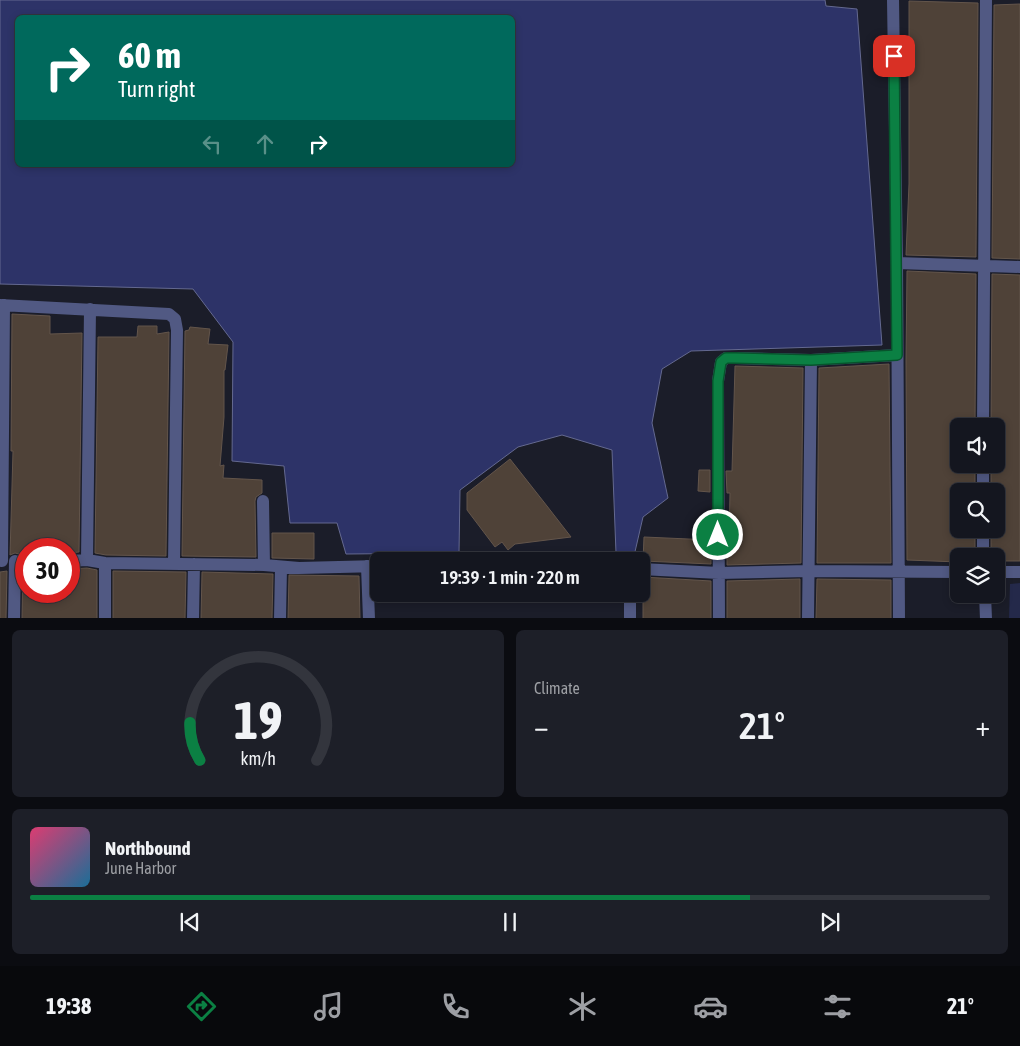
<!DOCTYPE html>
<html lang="en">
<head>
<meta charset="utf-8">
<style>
  body { margin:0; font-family:"Asap Condensed",sans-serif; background:#1d1f28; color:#f1f3f6; height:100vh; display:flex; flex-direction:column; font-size:19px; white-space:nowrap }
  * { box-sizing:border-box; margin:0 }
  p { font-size:16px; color:#9d9fa4 }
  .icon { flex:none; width:28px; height:28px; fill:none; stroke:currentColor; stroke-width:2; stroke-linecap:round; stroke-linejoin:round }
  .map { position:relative; height:618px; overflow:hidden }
  .drawer { display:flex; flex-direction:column; gap:12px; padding:12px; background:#0b0c11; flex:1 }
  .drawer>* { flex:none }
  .hud { position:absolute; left:15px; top:15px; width:500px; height:152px; border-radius:8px; box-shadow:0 2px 8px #0003,0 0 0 1px #33353d; background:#00695c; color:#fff; overflow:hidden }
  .tools { position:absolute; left:950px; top:418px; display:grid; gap:10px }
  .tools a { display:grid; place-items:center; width:55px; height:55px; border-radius:8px; background:#14161f; box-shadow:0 2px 8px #0003,0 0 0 1px #33353d; font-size:25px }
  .speed { position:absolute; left:15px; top:538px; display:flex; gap:10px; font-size:25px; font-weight:700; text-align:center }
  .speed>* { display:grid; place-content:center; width:65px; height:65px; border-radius:50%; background:#14161f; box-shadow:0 2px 8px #0003,0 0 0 1px #33353d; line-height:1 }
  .speed .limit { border:8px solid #d22; background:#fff; color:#111 }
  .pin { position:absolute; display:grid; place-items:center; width:42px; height:42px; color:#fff; margin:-21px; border-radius:10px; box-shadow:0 2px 8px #0006 }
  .me { position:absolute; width:55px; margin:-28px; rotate:0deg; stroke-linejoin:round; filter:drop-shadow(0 0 4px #0008) }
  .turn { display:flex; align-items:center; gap:18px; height:105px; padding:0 20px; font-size:22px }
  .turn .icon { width:65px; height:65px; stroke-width:2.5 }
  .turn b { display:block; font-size:35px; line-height:42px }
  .lanes { display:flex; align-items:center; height:48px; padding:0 20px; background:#0003; justify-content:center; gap:25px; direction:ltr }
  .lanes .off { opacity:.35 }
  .big { font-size:38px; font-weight:600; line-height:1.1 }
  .drawer .widget { flex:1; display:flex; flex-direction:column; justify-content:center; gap:8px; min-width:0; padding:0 18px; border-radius:8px; background:#1d1f28 }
  .drawer .dial { align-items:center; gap:0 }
  .dial svg { height:130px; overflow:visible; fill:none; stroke:#33353d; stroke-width:7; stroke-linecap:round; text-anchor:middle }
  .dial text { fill:#f1f3f6; stroke:none }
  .song { display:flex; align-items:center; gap:15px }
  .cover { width:60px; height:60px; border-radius:8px; background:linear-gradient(135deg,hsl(340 70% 55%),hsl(200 70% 35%)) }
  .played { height:5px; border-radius:2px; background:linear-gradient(90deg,#0b8043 75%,#33353d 75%) }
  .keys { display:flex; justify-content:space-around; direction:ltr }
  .heat { display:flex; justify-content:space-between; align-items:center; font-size:28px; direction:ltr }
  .drawer .tiles { flex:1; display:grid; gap:12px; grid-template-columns:1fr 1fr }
  .widget:last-child { grid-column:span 2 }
  .trip { position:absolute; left:370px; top:552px; width:280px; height:50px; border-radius:8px; background:#14161f; box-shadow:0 2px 8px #0003,0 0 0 1px #33353d; font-weight:600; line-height:50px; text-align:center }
  .tabs { display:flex; height:80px; justify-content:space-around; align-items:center; background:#08090c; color:#9d9fa4 }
  .tabs .icon { width:35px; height:35px }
  .tabs .active { color:#0b8043 }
  .tabs b { font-size:22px; color:#f1f3f6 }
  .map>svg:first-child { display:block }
  .green { fill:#24294a }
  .water { fill:#2d3368; stroke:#646990; fill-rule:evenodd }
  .building { fill:#4f4238; stroke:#63554b }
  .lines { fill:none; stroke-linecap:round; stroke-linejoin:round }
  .minor { stroke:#515983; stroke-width:12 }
  .route-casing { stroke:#07532c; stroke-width:12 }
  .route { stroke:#0b8043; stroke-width:9 }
</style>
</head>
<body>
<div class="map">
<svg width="1020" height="619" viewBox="0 0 1020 619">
  <rect width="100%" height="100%" fill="#1b1d29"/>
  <path class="green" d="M1020 583V618H1009L1010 584Z"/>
  <path class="water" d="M0 0H825L826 6 857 9 882 345 691 351 662 369 652 423 668 498 643 517 634 556 616 553 612 450 562 435 518 447 460 490 459 553 346 554 337 523H290L284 466 232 461 233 342 193 289 0 284ZM18 18H512V165H18Z"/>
  <path class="building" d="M909 1 978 3 976 257 906 255 909 184Z
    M1020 4V259L992 258 994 5Z
    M907 271 976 274 975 426H959V464H975V491H959V529H975V556H959V562L907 560 906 361Z
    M992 274 1020 275V561H996V556H991V529H996V491H991V464H996L997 426H991Z
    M12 314 50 316V334L82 333 79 552 69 553V549H26V591H69V569L87 568 97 570V619H22L23 561 19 554 15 553 10 555 13 451H11Z
    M138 326H157V334L169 332 166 556 106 555 95 553 98 337H137Z
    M190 327 210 329 208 344 228 345 225 370H224V417L220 466 224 465 223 478 262 480V493L256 497 255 501 256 557 182 556 185 331 189 330Z
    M889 364 891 563H817L819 368Z
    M735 366 803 368 801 563 727 565V540H729L730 493H727L726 471H732Z
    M510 459 547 506 571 537 515 544 508 550 502 542 495 547 467 510V493Z
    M699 470H710V492L698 491Z
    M272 533H314V559L272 558Z
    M644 537 711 540V564L643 561Z
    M7 571 6 619H0V572Z
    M113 571 186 572 185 619H113Z
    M202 572 273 574 272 619H201Z
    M289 575 359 576 360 619H288Z
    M643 577 711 581V619H643Z
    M800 579V619H727V581Z
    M817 579 891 580V619H816Z"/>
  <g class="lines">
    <path class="minor" d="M893 0 897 263 899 619
      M897 263 1020 267
      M0 305 169 314 175 319 177 330 174 564
      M983 426 986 0
      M983 491V464
      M263 501 264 565
      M983 556V529
      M87 560 90 309
      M2 561 4 305
      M69 561 87 560 105 563 264 565 299 568 379 566
      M367 566 369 619
      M641 569 719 573 809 571 959 572
      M996 572H1020
      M985 594 986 619
      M14 619 15 561
      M105 619V563
      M193 619 194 564
      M280 619 281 568
      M630 619V594
      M719 619 718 381 721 362 726 358H735L811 360 897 355
      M808 619 811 360"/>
  </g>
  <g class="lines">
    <g class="route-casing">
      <path id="route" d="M718 535V381L721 362 726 358H735L811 360 897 355 894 56"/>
    </g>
    <use href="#route" class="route"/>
  </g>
</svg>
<div class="tools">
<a><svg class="icon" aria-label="sound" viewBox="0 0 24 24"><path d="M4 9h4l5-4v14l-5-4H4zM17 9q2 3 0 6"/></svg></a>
<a><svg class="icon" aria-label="search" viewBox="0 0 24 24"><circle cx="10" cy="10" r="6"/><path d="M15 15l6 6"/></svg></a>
<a><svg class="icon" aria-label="layers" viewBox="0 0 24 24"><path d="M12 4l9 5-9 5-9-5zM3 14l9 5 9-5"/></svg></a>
</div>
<div class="speed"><div class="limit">30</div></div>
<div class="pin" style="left:894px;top:56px;background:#d93025"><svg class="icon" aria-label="arrive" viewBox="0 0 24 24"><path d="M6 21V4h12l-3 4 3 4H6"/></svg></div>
<svg class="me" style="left:718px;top:535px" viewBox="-20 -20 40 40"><circle r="17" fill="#0b8043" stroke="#fff" stroke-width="3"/><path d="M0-11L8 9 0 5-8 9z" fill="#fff"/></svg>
<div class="trip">19:39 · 1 min · 220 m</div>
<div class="hud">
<div class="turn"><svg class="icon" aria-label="right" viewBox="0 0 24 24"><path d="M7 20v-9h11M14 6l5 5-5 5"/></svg><div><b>60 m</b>Turn right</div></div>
<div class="lanes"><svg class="icon off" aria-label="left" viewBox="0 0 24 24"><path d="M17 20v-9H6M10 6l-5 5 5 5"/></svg><svg class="icon off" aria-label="ahead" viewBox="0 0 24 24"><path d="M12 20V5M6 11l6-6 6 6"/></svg><svg class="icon" aria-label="right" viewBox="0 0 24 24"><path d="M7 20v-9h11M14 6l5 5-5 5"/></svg></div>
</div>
</div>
<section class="drawer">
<div class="tiles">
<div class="widget dial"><svg viewBox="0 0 100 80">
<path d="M14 69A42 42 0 1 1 86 69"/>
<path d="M14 69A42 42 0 0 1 8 46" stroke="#0b8043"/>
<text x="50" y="56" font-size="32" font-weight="700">19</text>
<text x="50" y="72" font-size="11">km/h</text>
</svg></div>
<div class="widget"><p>Climate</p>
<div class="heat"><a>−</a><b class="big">21°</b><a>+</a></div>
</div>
<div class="widget">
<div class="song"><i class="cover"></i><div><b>Northbound</b><p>June Harbor</p></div></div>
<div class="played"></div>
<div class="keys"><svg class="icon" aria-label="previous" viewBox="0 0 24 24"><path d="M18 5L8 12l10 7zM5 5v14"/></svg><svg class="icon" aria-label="pause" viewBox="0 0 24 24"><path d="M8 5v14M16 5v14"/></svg><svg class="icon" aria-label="next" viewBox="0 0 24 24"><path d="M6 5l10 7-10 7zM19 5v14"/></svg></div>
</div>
</div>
</section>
<nav class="tabs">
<b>19:38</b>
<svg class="icon active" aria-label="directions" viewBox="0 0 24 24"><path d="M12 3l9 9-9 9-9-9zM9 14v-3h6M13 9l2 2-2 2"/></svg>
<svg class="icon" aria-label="music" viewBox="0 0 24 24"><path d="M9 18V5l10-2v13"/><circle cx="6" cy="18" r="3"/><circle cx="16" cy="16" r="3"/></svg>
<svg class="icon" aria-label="phone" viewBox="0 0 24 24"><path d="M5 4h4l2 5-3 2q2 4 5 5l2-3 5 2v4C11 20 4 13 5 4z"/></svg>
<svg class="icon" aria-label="climate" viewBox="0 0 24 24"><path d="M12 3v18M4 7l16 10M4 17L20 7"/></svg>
<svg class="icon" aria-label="car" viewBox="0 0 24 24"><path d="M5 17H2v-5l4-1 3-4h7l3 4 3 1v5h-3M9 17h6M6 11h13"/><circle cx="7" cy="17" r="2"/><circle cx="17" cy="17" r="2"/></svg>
<svg class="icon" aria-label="filters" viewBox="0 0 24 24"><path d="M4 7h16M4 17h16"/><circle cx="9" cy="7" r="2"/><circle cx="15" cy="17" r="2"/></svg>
<b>21°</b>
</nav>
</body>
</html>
